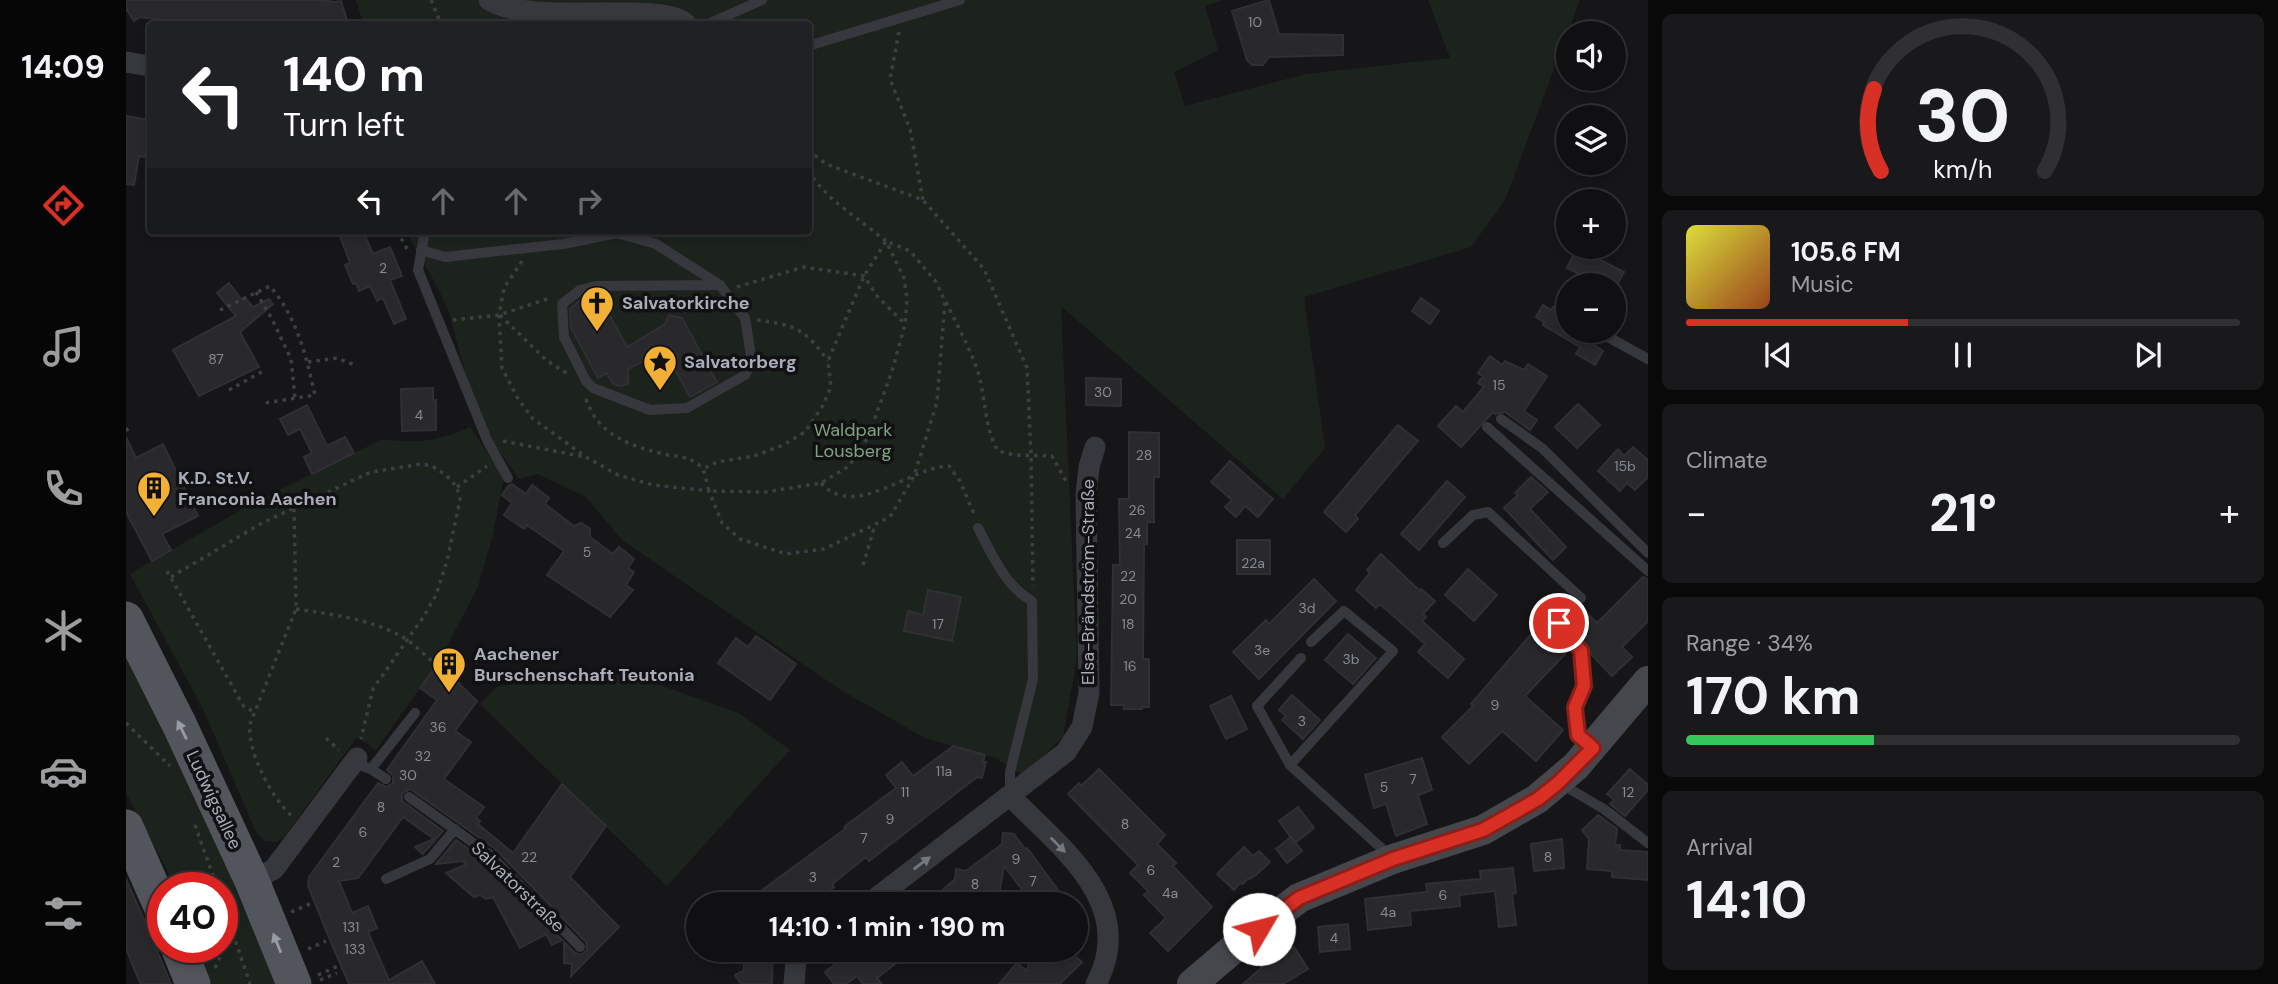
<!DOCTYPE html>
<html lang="en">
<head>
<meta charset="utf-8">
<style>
  body { margin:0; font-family:"DM Sans",sans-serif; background:#19191b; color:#f1f3f6; height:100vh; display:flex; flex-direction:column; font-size:26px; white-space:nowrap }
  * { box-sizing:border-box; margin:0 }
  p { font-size:23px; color:#9c9d9f }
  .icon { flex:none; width:38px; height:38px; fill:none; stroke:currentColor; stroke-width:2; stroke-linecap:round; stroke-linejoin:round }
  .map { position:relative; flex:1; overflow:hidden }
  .sheet { display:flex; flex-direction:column; gap:14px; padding:14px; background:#09090a; width:630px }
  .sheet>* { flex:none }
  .hud { position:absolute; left:21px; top:21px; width:665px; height:214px; border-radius:7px; box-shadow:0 4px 10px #0003,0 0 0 2px #303032; background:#202124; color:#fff; overflow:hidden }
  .controls { position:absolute; left:1430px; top:21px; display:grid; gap:14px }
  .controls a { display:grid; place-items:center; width:70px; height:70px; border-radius:50%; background:#101012; box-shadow:0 4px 10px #0003,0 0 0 2px #303032; font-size:35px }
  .speed { position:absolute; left:21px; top:872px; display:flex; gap:14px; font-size:35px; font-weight:700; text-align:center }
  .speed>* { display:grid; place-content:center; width:91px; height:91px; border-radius:50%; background:#101012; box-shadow:0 4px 10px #0003,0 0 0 2px #303032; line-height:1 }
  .speed .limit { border:10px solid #d22; background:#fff; color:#111 }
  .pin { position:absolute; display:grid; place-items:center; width:60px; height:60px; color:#fff; margin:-30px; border:4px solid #fff; border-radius:50%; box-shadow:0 2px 7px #0007 }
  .me { position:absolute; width:77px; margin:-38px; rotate:53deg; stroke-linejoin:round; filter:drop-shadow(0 0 5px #0008) }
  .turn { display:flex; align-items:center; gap:24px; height:147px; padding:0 21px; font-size:32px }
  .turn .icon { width:91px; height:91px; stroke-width:2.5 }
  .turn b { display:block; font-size:49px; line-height:60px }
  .lanes { display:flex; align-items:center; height:66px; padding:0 21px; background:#0003; justify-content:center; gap:35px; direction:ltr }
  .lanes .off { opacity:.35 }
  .big { font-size:52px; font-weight:700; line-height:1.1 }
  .sheet .widget { flex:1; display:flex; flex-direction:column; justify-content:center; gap:10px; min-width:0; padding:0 24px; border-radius:10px; background:#19191b }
  .sheet .dial { align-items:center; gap:0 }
  .dial svg { height:182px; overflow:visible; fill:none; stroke:#303032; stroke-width:7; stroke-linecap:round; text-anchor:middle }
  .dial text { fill:#f1f3f6; stroke:none }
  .song { display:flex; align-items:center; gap:21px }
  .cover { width:84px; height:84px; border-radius:10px; background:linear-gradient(135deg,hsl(60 70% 55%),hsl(20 70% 35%)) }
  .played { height:7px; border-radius:4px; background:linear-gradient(90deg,#d93025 40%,#303032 40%) }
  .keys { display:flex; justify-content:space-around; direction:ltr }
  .heat { display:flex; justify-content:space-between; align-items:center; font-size:38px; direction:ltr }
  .charge { height:10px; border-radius:5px; background:linear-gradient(90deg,#34c759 34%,#303032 0) }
  .trip { position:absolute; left:560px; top:892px; width:402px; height:70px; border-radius:35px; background:#101012; box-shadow:0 4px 10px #0003,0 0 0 2px #303032; font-weight:700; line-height:70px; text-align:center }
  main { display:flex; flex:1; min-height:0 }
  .tab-bar { display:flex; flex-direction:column; width:126px; justify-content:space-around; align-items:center; background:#060607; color:#9c9d9f }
  .tab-bar .icon { width:49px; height:49px }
  .tab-bar .on { color:#d93025 }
  .tab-bar b { font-size:32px; color:#f1f3f6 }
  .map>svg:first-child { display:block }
  .green { fill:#1c231d }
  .building { fill:#29292c; stroke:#303034; stroke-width:2 }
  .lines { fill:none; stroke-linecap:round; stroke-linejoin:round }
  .path { stroke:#3d3f44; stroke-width:3.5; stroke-dasharray:3.5 5; stroke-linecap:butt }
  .lane { stroke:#37383d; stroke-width:10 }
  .street { stroke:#37383d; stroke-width:21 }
  .secondary { stroke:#45474d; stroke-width:30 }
  .primary { stroke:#53555c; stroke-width:35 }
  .oneway { fill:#979ba6 }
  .oneway2 { fill:#757881 }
  .route-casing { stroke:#8d1f18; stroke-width:18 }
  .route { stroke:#d93025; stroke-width:12 }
  .labels { text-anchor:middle; stroke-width:7; stroke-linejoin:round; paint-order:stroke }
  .number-label { font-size:14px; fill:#888b94 }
  .poi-label { font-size:18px; font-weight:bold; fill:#a8adb8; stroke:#111113; text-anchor:start }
  .park-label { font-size:18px; fill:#7fa381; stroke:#111113 }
  .street-label { font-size:18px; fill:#a8adb8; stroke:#111113 }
</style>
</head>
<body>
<main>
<nav class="tab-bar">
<b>14:09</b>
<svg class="icon on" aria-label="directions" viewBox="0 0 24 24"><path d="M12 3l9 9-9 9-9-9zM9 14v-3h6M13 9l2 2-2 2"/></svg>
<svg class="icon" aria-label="music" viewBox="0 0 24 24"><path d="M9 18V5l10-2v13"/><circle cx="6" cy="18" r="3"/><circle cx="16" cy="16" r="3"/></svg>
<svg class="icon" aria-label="phone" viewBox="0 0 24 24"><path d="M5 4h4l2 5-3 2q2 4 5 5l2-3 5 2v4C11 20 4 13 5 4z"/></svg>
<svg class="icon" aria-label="climate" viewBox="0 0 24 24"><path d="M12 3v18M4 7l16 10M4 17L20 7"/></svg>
<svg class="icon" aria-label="car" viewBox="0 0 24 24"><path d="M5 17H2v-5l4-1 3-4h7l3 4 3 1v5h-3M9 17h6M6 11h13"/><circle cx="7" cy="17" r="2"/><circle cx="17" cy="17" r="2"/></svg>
<svg class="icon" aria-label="filters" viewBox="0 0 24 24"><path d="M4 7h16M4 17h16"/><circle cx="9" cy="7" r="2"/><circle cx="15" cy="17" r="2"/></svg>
</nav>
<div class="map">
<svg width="1522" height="984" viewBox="0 0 1522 984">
  <rect width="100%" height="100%" fill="#161618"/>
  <path class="green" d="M230 0H1096L1079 6 1092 50 1048 72 1059 106 1180 74 1324 58 1302 0H1454L1379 200 1345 247 1178 297 1199 448 1157 499 935 306 951 659 937 737 897 776 870 758 799 738 715 690 496 540 460 497 412 474 393 479 366 441 339 372 322 309 307 279 279 231H682V24H237Z
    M344 427 378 477 367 534 352 587 312 663 250 750 231 737 158 837 151 842 139 841 131 834 77 709 4 574 127 503 257 439C289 444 315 441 344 427Z
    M0 638 160 984H82L68 947H96V887H47L40 868 0 793Z
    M499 673 613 713 664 750 541 886 354 704 372 686Z"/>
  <path class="building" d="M0 0H191L209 2 215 1 222 24H71L14 17 8 21 0 9Z
    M1143 0 1153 34 1217 35V55L1143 57 1137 65H1126L1121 60 1106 11Z
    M0 116 24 120V158L13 156 8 185 0 184Z
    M227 231H237L247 254 264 247 276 276 264 280 280 319 268 324 257 298 251 301 244 286 233 291 230 283 227 284 219 265 224 263 214 236Z
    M1451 248 1498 272 1491 285H1475L1441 268Z
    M103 283 116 300 119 298 127 307 143 299 147 304 114 332 133 367 73 396 47 350 110 316 91 293Z
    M471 294H479L478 300 485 312 483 314 501 347 539 324 543 315 556 318 591 382 564 397 538 350 502 369V384L495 386 487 384 481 373 472 378 445 328 444 309 458 297 462 298Z
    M1295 298 1313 311 1304 324 1286 311Z
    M1417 305 1425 310 1427 307 1442 316V331H1465L1462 341 1477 351 1469 365 1450 354 1454 347 1417 325 1418 322 1410 317Z
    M1364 356 1376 365 1379 361 1398 370 1402 364 1421 376 1398 411 1411 420 1404 430 1379 412 1369 414 1367 412 1335 447 1312 426 1330 406 1337 412 1358 387 1352 383 1357 376 1352 373Z
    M960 378 995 379V406L960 405Z
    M307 388V400H310V430L276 431 275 389Z
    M1452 404 1474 425 1451 448 1429 427Z
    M181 405 201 446 219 437 228 453 186 474 178 457 186 453 174 429 162 435 154 419Z
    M1272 425 1292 441 1229 515 1232 519 1220 532 1198 512Z
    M1003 432 1033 433V477H1028V522H1021V544H1018L1017 659H1023V707H1016V709H998V705H985L987 565H994L993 499H1003Z
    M0 437 10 458 37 444 72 516 36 534 45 550 26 561 0 512Z
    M1507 447 1522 460V477L1509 490 1501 483 1494 491 1472 471 1492 449 1498 456Z
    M1104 461 1147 499 1132 517 1119 506 1110 517 1099 507 1106 500 1085 482Z
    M1405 477 1422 492 1404 509 1440 547 1427 560 1378 508 1392 495 1389 493Z
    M1321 481 1339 497 1293 550 1275 534Z
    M386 484 400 494 406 485 423 498 419 504 448 526 455 523 464 529V537L487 554 493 547 508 559 502 568 508 572 500 585 507 590 484 617 421 575 438 551 401 525 398 529 378 515 386 503 376 495 382 486Z
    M1111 540H1144V574H1111Z
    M1255 554 1294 591 1295 589 1309 601 1297 614 1300 617 1296 621 1338 659 1322 678 1292 652 1299 644 1254 604 1250 608 1230 590 1244 573 1241 570Z
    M1342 569 1371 595 1348 621 1319 595Z
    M1517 577 1522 579V621L1496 647 1506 657 1486 676 1463 652 1461 646 1444 624 1458 610 1471 623Z
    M1188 579 1210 601 1133 679 1107 652 1140 620 1143 624Z
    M802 590 835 597 826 641 778 631 782 611 797 615Z
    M1412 626 1428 640 1433 635 1444 649 1399 696 1437 730 1410 761 1376 731 1343 764 1316 737 1347 706 1345 704Z
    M1222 634 1250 658 1227 684 1199 660Z
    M630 636 670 664 644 700 592 663 610 638 622 647Z
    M312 663 351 701 329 731 345 742 318 779 358 807 350 818 354 821 352 824 387 853 436 784 480 826 444 877 493 927 445 976 446 964 438 963V942L449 953 455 955 461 950 460 942 368 848 284 789 276 793V801L317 831 297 854 289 847 308 839 277 817 232 878 213 881 226 913 242 906 251 928 242 932 263 980 296 961 309 984H223L207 947 182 886 183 877 252 783 260 787 267 783V776L261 770 311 700 294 688Z
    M1166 695 1194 720 1177 739 1156 720 1160 716 1153 710Z
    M1105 696 1121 729 1100 739 1084 706Z
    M827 746 859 755 857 762H860L856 778 851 777 743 861 740 857 706 884 708 887 685 905H616L719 829 718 827 770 788 760 775 776 762 787 776Z
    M1296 758 1306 790 1292 795 1301 824 1270 836 1260 804 1248 808 1239 775Z
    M973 769 1039 835 1031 844 1050 863 1047 866 1086 907 1042 951 1024 933 1040 918 1018 895 1022 891 1004 873 1012 865 942 794 953 783 955 786Z
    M1504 769 1522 785V790L1499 816 1484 804 1488 800 1481 794Z
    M1172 807 1188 828 1169 843 1153 821Z
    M1472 815 1491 829 1489 845H1494V850L1522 852V880L1486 877V871L1461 869 1463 839 1456 830Z
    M877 833 888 834 899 849 901 848 935 894 932 896 938 905H920L912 894 904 900 878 866 872 900 866 905H800L829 879 830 869 840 871 876 844Z
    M1165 837 1176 851 1161 863 1150 849Z
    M1436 839 1438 868 1408 871 1405 844Z
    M330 840 358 860 436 940 426 945 420 934 394 948 367 897 360 899 354 895 348 897 320 873 339 865 338 861 310 864Z
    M1118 847 1127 856 1133 851 1144 862 1131 874 1124 879 1123 878 1116 884 1114 883 1108 890 1091 874Z
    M1387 868 1390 893 1386 894 1390 925 1373 927 1369 891 1333 895 1334 906 1284 911 1285 925 1242 930 1239 899 1301 892 1300 884 1355 879 1354 871Z
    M0 879 23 931 45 984H15L12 978 0 949Z
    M1222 924 1224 949 1194 952 1192 927Z
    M1168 947 1182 969 1157 984H1117L1140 964Z
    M617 950H647L646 984H615L609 975 618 970Z
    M728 950H777L766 958 770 963 751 978 756 984H737L731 976 720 984H708L699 972Z
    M906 950H942L956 962 934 984H873L891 963 901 971Z"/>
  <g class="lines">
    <path class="path" d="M305 0 315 24
      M773 32 764 79 784 129 797 200
      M682 150 700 164 797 200 858 269 901 368 905 455 907 586
      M271 231 281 249
      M396 261 378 288 373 315 376 368 391 397 406 418 460 457 492 475 527 485 583 491 596 523 614 539 660 554 698 549 764 517 788 476 811 402 819 301 810 282 784 251 760 241 738 276 702 361 705 387 696 407 679 432 657 445 628 456 591 462 577 469
      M611 287 678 267 738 276 751 296 779 324
      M130 292 146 319 165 359 169 398
      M820 302C831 325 844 348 852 372 860 399 858 427 872 451L888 455 926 456 941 483
      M94 310 144 286C171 318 180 355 189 395L139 403
      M374 315 420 360 442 374
      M327 320 373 315 424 298
      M631 320C670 325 679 329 702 361
      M182 362 211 358 231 366
      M103 390 139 370
      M460 399C472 436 507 447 542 455 555 457 569 457 577 470 580 475 581 485 583 491L640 492 695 483 723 466 742 437 766 371 779 324 781 299 778 278 760 241 707 200 690 182 682 170
      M0 428 4 435
      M377 441 459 457
      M695 483C729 521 783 467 823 466L834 481 848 514
      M331 487 361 466
      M737 565 749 525
      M41 571 118 707 129 712
      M45 577 136 523 245 472 296 464 306 466 320 475 331 487 334 500 321 561 310 595 298 616 247 689 235 739
      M170 609C209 615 246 619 280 639 290 646 300 656 309 664
      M0 723 44 766
      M200 738 213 750
      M165 815C145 797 121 751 124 724L170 609 168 509
      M69 825 91 887
      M96 901 124 984
      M165 912 186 903
      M182 949 200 941
      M89 968 112 919
      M192 975 212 966
      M194 980 211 973"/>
    <path class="lane" d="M582 24 636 0
      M682 46 834 0
      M299 231 292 270 361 440 382 478
      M295 250 319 257 437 244 491 233 530 244 594 285 619 318 626 362 619 375 561 408 524 410 467 388 460 381 438 337 436 304 454 290 470 286 594 285
      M1473 332 1522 359
      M1375 419 1416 448 1522 553
      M1361 427 1522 571
      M852 528C866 554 879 586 906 601L907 679 884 772V793
      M1317 543 1347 515 1362 512 1455 598 1433 623 1455 651 1458 686 1449 707 1452 735 1464 746
      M1175 658 1131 706 1164 765 1265 857
      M228 763 245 769 260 779
      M1164 765 1267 651 1218 611 1185 642
      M245 769 289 713
      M1435 784 1478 809 1522 843
      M283 797 363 854 454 947
      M260 879 304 859 329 829"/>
    <path class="street" d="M363 0C405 27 538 0 560 24
      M0 62 24 66
      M884 796C934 847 1013 904 970 984
      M126 881 148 869 231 758
      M741 905 940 752 956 727 963 693 960 494 963 467 969 447
      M668 984 670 959 682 950"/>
    <path class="secondary" d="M1066 984 1113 944 1173 898 1267 859 1357 830 1411 799 1450 766 1522 681"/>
    <path class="primary" d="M0 619 54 726 126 881 168 984
      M0 827 37 911
      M52 947 67 984"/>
  </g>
  <defs><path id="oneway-solid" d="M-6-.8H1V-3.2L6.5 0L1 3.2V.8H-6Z" transform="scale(1.75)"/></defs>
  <g class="oneway">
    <use href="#oneway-solid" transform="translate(56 730) rotate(-116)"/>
    <use href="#oneway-solid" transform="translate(151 943) rotate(-112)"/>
  </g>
  <g class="oneway2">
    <use href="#oneway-solid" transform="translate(932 845) rotate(45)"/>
    <use href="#oneway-solid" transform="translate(796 863) rotate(-37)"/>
  </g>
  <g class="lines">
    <g class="route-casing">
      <path id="route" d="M1133 929 1173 898 1267 859 1357 830 1412 799 1432 783 1467 748 1452 735 1449 707 1458 686 1455 651 1433 623"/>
    </g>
    <use href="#route" class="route"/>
  </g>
  <defs>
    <g id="church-pin" transform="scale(1.75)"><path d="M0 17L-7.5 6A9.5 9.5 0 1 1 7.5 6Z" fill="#f2b134" stroke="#111113"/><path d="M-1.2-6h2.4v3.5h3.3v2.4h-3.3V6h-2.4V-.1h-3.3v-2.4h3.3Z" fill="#111"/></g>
    <g id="sight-pin" transform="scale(1.75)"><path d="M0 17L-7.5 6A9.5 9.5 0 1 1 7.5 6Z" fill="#f2b134" stroke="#111113"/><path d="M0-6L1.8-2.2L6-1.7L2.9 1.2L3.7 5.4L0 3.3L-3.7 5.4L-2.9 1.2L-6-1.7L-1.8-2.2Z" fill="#111"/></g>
    <g id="building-pin" transform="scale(1.75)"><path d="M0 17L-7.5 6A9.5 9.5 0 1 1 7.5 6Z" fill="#f2b134" stroke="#111113"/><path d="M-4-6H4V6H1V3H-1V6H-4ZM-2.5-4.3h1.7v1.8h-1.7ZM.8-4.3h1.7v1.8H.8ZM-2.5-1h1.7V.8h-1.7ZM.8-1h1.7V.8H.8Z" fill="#111"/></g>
  </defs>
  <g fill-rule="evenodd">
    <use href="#church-pin" x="471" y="303"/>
    <use href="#sight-pin" x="534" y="362"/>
    <use href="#building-pin" x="28" y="488"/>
    <use href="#building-pin" x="323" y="664"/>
  </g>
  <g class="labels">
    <g class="number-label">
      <text x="1129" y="27">10</text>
      <text x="257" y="273">2</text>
      <text x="90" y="364">87</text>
      <text x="1373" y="390">15</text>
      <text x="977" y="397">30</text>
      <text x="293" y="420">4</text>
      <text x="1018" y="460">28</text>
      <text x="1499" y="471">15b</text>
      <text x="1011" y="515">26</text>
      <text x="1007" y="538">24</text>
      <text x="461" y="557">5</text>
      <text x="1127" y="568">22a</text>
      <text x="1002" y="581">22</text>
      <text x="1002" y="604">20</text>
      <text x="1181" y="613">3d</text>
      <text x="812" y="629">17</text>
      <text x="1002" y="629">18</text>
      <text x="1136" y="655">3e</text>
      <text x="1225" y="664">3b</text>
      <text x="1004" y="671">16</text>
      <text x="1369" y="710">9</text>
      <text x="1176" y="726">3</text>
      <text x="312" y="732">36</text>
      <text x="297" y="761">32</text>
      <text x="818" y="776">11a</text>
      <text x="282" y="780">30</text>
      <text x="1287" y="784">7</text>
      <text x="1258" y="792">5</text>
      <text x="779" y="797">11</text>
      <text x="1502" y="797">12</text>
      <text x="255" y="812">8</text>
      <text x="764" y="824">9</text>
      <text x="999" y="829">8</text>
      <text x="237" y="837">6</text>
      <text x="738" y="843">7</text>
      <text x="403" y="862">22</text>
      <text x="1422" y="862">8</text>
      <text x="890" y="864">9</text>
      <text x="210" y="867">2</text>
      <text x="1025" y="875">6</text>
      <text x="687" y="882">3</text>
      <text x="907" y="886">7</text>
      <text x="849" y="889">8</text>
      <text x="1044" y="898">4a</text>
      <text x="1317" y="900">6</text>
      <text x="1262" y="917">4a</text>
      <text x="225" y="932">131</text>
      <text x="1208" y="943">4</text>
      <text x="229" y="954">133</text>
    </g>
    <g class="poi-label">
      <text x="496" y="309">Salvatorkirche</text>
      <text x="558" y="368">Salvatorberg</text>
      <text x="52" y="484">K.D. St.V.<tspan x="52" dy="21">Franconia Aachen</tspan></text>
      <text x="348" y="660">Aachener<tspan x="348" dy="21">Burschenschaft Teutonia</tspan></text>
    </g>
    <g class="park-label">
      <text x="727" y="436">Waldpark<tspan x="727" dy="21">Lousberg</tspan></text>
    </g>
    <g class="street-label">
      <text transform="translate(962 582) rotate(-90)" y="6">Elsa-Brändström-Straße</text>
      <text transform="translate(88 800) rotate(65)" y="6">Ludwigsallee</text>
      <text transform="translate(392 887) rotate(44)" y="6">Salvatorstraße</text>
    </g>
  </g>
</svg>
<div class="controls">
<a><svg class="icon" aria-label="sound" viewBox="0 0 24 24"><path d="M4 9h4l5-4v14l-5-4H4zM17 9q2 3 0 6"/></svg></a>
<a><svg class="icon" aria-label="layers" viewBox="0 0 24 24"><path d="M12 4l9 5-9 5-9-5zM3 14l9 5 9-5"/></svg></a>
<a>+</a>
<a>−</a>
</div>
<div class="speed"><div class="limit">40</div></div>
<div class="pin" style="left:1433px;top:623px;background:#d93025"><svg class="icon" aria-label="arrive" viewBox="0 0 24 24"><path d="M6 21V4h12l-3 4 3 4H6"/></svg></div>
<svg class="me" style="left:1133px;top:929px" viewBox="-20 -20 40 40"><circle r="19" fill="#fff"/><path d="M0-13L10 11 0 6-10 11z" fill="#d93025"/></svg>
<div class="trip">14:10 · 1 min · 190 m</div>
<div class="hud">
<div class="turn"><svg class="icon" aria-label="left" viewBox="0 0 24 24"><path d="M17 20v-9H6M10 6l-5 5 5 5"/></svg><div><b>140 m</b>Turn left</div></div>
<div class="lanes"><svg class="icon" aria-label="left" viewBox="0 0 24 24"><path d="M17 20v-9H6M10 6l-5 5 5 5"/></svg><svg class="icon off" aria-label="ahead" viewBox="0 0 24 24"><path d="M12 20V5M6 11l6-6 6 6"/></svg><svg class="icon off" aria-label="ahead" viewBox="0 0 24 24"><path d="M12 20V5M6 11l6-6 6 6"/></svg><svg class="icon off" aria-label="right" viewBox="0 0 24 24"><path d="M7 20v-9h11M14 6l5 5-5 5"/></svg></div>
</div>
</div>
<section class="sheet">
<div class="widget dial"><svg viewBox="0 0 100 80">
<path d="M14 69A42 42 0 1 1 86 69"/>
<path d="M14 69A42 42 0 0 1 11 33" stroke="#d93025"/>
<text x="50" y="56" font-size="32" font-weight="700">30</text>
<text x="50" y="72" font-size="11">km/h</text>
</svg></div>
<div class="widget">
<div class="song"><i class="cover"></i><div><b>105.6 FM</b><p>Music</p></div></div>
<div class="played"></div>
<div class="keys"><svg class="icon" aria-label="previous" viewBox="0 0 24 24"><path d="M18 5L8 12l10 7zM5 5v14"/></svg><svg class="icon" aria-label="pause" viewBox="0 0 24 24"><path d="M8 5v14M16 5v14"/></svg><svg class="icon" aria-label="next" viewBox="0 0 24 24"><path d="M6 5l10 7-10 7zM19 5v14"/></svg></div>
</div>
<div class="widget"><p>Climate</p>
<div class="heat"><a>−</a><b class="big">21°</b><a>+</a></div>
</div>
<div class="widget"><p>Range · 34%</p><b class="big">170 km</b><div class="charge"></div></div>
<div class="widget"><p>Arrival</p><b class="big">14:10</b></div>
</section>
</main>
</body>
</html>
